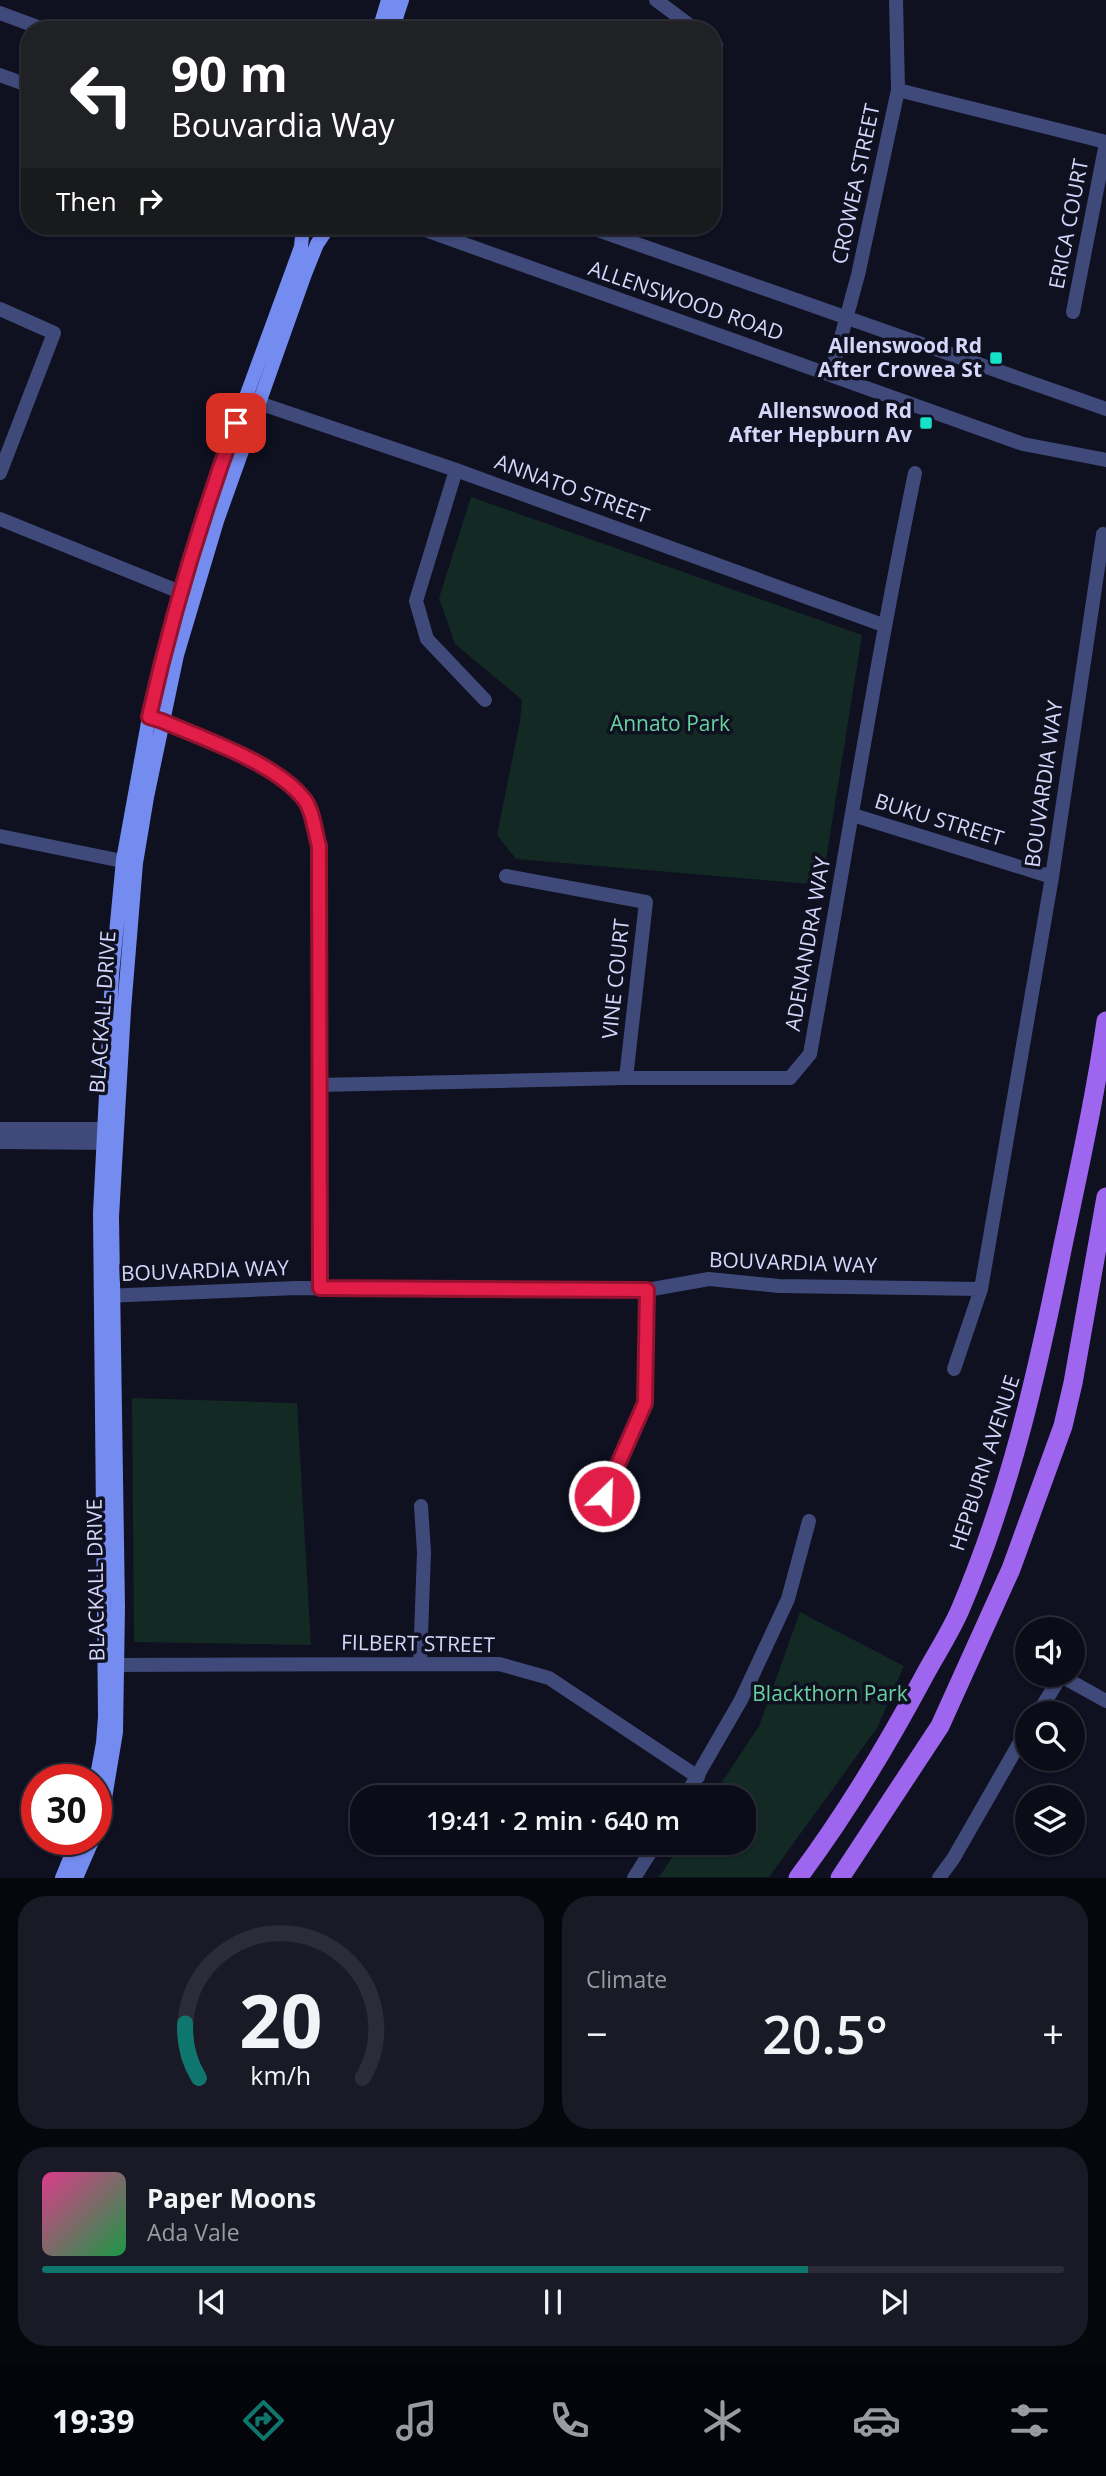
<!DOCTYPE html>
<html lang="en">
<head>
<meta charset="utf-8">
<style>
  body { margin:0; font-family:"Open Sans",sans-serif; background:#191a25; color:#f1f3f6; height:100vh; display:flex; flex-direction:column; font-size:26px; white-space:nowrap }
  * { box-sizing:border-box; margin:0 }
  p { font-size:23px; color:#9a9ba2 }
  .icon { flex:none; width:38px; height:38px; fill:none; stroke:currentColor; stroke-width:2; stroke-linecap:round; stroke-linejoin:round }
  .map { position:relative; height:1878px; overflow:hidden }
  .panel { display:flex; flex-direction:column; gap:18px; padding:18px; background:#06070d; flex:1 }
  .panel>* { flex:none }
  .banner { position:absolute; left:21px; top:21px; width:700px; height:214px; border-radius:28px; box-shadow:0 2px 5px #0004,0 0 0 2px #2b2c37; background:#202124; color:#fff; overflow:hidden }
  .buttons { position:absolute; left:1015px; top:1617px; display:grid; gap:14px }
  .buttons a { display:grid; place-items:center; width:70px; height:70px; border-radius:50%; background:#0b0c18; box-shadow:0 2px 5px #0004,0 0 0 2px #2b2c37; font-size:35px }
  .speed { position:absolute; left:21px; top:1764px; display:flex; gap:14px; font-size:35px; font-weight:700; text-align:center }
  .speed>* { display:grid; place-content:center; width:91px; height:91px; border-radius:50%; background:#0b0c18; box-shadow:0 2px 5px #0004,0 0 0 2px #2b2c37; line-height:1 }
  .speed .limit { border:10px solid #d22; background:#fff; color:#111 }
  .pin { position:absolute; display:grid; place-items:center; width:60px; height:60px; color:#fff; margin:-30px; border-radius:14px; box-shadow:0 4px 10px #0006 }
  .me { position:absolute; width:77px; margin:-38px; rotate:24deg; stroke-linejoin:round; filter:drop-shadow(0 0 5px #0008) }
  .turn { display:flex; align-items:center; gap:24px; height:147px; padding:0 35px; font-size:32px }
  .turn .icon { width:91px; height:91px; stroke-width:2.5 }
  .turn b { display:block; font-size:49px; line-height:60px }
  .then { display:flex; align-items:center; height:66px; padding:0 35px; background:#0003; gap:14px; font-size:26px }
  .big { font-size:52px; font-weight:600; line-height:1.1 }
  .panel .widget { flex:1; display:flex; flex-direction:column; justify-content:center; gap:10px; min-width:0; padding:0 24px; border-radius:28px; background:#191a25 }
  .panel .dial { align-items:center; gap:0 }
  .dial svg { height:182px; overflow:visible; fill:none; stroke:#2b2c37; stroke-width:7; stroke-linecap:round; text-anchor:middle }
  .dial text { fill:#f1f3f6; stroke:none }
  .song { display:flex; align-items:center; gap:21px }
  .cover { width:84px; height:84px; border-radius:10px; background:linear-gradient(135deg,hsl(330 70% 55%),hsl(140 70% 35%)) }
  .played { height:7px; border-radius:4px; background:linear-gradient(90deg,#0f766e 75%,#2b2c37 75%) }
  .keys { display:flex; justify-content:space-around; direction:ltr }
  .heat { display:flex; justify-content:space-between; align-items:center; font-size:38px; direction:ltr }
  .panel .tiles { flex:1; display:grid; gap:18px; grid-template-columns:1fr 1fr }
  .widget:last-child { grid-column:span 2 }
  .trip { position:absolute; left:350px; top:1785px; width:406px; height:70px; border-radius:28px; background:#0b0c18; box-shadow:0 2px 5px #0004,0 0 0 2px #2b2c37; font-weight:600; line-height:70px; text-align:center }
  .dock { display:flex; height:112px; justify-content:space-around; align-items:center; background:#04050a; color:#9a9ba2 }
  .dock .icon { width:49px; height:49px }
  .dock .selected { color:#0f766e }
  .dock b { font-size:32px; color:#f1f3f6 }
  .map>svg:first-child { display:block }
  .green { fill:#132924 }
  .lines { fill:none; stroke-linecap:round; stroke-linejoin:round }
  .minor { stroke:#3f4a7a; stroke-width:14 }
  .tertiary { stroke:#3f4a7a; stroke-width:14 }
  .secondary { stroke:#748bf0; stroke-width:14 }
  .primary { stroke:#9e65ef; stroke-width:19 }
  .route-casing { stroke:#92132f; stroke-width:18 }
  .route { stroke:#e11d48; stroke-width:12 }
  .poi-dot { fill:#18e1ca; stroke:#0f1020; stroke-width:2.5 }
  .labels { text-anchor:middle; stroke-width:7; stroke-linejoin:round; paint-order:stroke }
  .street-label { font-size:21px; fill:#d3d7fa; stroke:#0f1020 }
  .poi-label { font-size:21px; font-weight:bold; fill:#d3d7fa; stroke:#0f1020; text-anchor:end }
  .park-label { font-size:21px; fill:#67d2a0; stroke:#0f1020 }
</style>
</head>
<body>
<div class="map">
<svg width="1106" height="1878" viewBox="0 0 1106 1878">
  <rect width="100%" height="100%" fill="#0f1020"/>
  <path class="green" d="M471 497 862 635 822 885 516 859 497 835 520 721 522 700 455 644 439 598Z
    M132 1398 297 1403 311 1645 134 1642Z
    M800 1612 904 1666 877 1728 769 1877H659L682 1843H744V1797H712L759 1726Z"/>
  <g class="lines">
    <path class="minor" d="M656 0 696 30
      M712 42 716 45
      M898 90 1106 142
      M0 309 54 333 0 473
      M1073 312 1106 143
      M831 374 858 275 898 90 896 0
      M250 400 456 470 883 625
      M456 470 416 601 427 639 485 700
      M0 519 190 596
      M154 718C188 727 284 772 305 800 313 811 316 833 319 846L320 1288
      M853 815 1052 877
      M0 836 132 863
      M506 876 646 902 626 1078
      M319 1085 626 1078H790L810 1054C845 860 875 666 915 473
      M104 1296 297 1288 647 1290 709 1279 779 1286 981 1289 1052 877 1103 534
      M954 1369 981 1289
      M604 1496 645 1403 647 1290
      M420 1663 424 1552 421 1506
      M105 1665 499 1664 549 1678 698 1777
      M1038 1713 1061 1676 1106 1701
      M685 1797 741 1700 788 1599 809 1521
      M634 1878 656 1843
      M939 1878 953 1859 1027 1730"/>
    <path class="tertiary" d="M0 13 46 30
      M0 75 30 86
      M414 226 1023 444 1106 460
      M586 226 1106 409
      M0 1129H114
      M0 1142 114 1143"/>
    <path class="secondary" d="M379 30 388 0
      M392 30 402 0
      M96 1781 103 1743 105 1717 100 1213 112 975 123 860 149 717 181 592 214 484 301 247 303 226
      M96 1830 104 1804 116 1732 118 1607 112 1217 124 1010 136 863 147 797 177 655 217 521 305 274 317 244 329 226
      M62 1878 78 1839
      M76 1878 93 1839"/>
    <path class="primary" d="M798 1878C845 1815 885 1749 922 1680 934 1657 949 1635 960 1610 1010 1493 1037 1374 1062 1250 1078 1174 1095 1098 1106 1021
      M840 1878 940 1726 1011 1569 1063 1426 1073 1383 1106 1197"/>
  </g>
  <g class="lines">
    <g class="route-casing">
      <path id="route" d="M236 423C201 519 171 618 149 717L162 721C204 739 276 763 304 799 313 810 315 833 319 846L320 1288 647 1290 645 1403 604 1496"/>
    </g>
    <use href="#route" class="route"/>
  </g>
  <g class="poi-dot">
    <rect x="989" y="351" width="14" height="14" rx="3.5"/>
    <rect x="919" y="416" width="14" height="14" rx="3.5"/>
  </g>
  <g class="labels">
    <g class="street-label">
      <text transform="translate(856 184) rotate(-78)" y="7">CROWEA STREET</text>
      <text transform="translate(1069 224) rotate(-79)" y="7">ERICA COURT</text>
      <text transform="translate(686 301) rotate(19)" y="7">ALLENSWOOD ROAD</text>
      <text transform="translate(572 489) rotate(20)" y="7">ANNATO STREET</text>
      <text transform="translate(1044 784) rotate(-82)" y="7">BOUVARDIA WAY</text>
      <text transform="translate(939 820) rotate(17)" y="7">BUKU STREET</text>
      <text transform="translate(808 944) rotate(-80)" y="7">ADENANDRA WAY</text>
      <text transform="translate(616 979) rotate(-84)" y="7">VINE COURT</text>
      <text transform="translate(103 1012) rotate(-86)" y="7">BLACKALL DRIVE</text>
      <text transform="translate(793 1263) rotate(2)" y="7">BOUVARDIA WAY</text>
      <text transform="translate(205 1271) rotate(-2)" y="7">BOUVARDIA WAY</text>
      <text transform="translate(985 1463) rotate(-72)" y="7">HEPBURN AVENUE</text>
      <text transform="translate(96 1580) rotate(-91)" y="7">BLACKALL DRIVE</text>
      <text transform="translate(418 1644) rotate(1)" y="7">FILBERT STREET</text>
    </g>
    <g class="poi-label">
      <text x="982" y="353">Allenswood Rd<tspan x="982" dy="24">After Crowea St</tspan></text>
      <text x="912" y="418">Allenswood Rd<tspan x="912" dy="24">After Hepburn Av</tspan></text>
    </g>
    <g class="park-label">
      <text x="670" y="731">Annato Park</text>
      <text x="830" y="1701">Blackthorn Park</text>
    </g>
  </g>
</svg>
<div class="buttons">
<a><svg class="icon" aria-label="sound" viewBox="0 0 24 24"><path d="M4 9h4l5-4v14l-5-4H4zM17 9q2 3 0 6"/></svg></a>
<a><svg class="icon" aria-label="search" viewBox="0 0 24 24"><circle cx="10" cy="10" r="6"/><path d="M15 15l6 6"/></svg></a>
<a><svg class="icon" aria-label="layers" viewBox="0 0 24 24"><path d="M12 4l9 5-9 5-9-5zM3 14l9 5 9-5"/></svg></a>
</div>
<div class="speed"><div class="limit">30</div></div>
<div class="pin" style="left:236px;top:423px;background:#d93025"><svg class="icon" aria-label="arrive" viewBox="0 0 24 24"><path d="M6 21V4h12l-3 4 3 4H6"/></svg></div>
<svg class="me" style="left:604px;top:1496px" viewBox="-20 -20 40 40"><circle r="17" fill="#e11d48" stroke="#fff" stroke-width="3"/><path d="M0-11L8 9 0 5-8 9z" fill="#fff"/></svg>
<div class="trip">19:41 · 2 min · 640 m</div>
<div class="banner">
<div class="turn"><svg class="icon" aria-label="left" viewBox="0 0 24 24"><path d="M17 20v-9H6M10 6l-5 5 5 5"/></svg><div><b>90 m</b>Bouvardia Way</div></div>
<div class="then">Then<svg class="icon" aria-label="right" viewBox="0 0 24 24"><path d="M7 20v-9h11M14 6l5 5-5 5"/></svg></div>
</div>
</div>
<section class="panel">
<div class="tiles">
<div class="widget dial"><svg viewBox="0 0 100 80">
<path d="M14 69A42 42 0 1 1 86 69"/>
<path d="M14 69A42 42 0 0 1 8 45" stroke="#0f766e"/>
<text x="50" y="56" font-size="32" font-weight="700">20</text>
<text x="50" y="72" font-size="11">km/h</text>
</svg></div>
<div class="widget"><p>Climate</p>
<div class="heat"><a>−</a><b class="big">20.5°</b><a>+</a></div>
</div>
<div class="widget">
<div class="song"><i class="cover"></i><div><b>Paper Moons</b><p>Ada Vale</p></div></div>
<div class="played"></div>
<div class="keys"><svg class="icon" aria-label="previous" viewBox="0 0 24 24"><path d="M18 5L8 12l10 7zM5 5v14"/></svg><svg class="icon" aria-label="pause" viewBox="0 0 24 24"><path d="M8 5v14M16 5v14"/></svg><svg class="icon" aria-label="next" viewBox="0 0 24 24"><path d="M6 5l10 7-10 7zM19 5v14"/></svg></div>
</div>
</div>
</section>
<nav class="dock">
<b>19:39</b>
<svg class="icon selected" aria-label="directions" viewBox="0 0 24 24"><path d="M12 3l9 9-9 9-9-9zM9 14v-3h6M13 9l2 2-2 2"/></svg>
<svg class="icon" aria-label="music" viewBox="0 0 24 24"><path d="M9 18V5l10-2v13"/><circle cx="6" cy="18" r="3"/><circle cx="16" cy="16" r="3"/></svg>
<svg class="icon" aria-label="phone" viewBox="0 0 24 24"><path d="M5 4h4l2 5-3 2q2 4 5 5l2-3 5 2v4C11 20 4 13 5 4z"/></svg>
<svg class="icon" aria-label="climate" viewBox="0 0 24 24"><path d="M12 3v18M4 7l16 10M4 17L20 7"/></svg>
<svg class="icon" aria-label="car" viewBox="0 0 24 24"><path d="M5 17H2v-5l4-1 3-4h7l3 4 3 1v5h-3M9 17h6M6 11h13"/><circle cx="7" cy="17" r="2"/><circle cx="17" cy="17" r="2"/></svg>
<svg class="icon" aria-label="filters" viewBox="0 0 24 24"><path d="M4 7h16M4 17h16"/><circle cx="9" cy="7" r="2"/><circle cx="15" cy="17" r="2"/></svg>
</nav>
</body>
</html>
